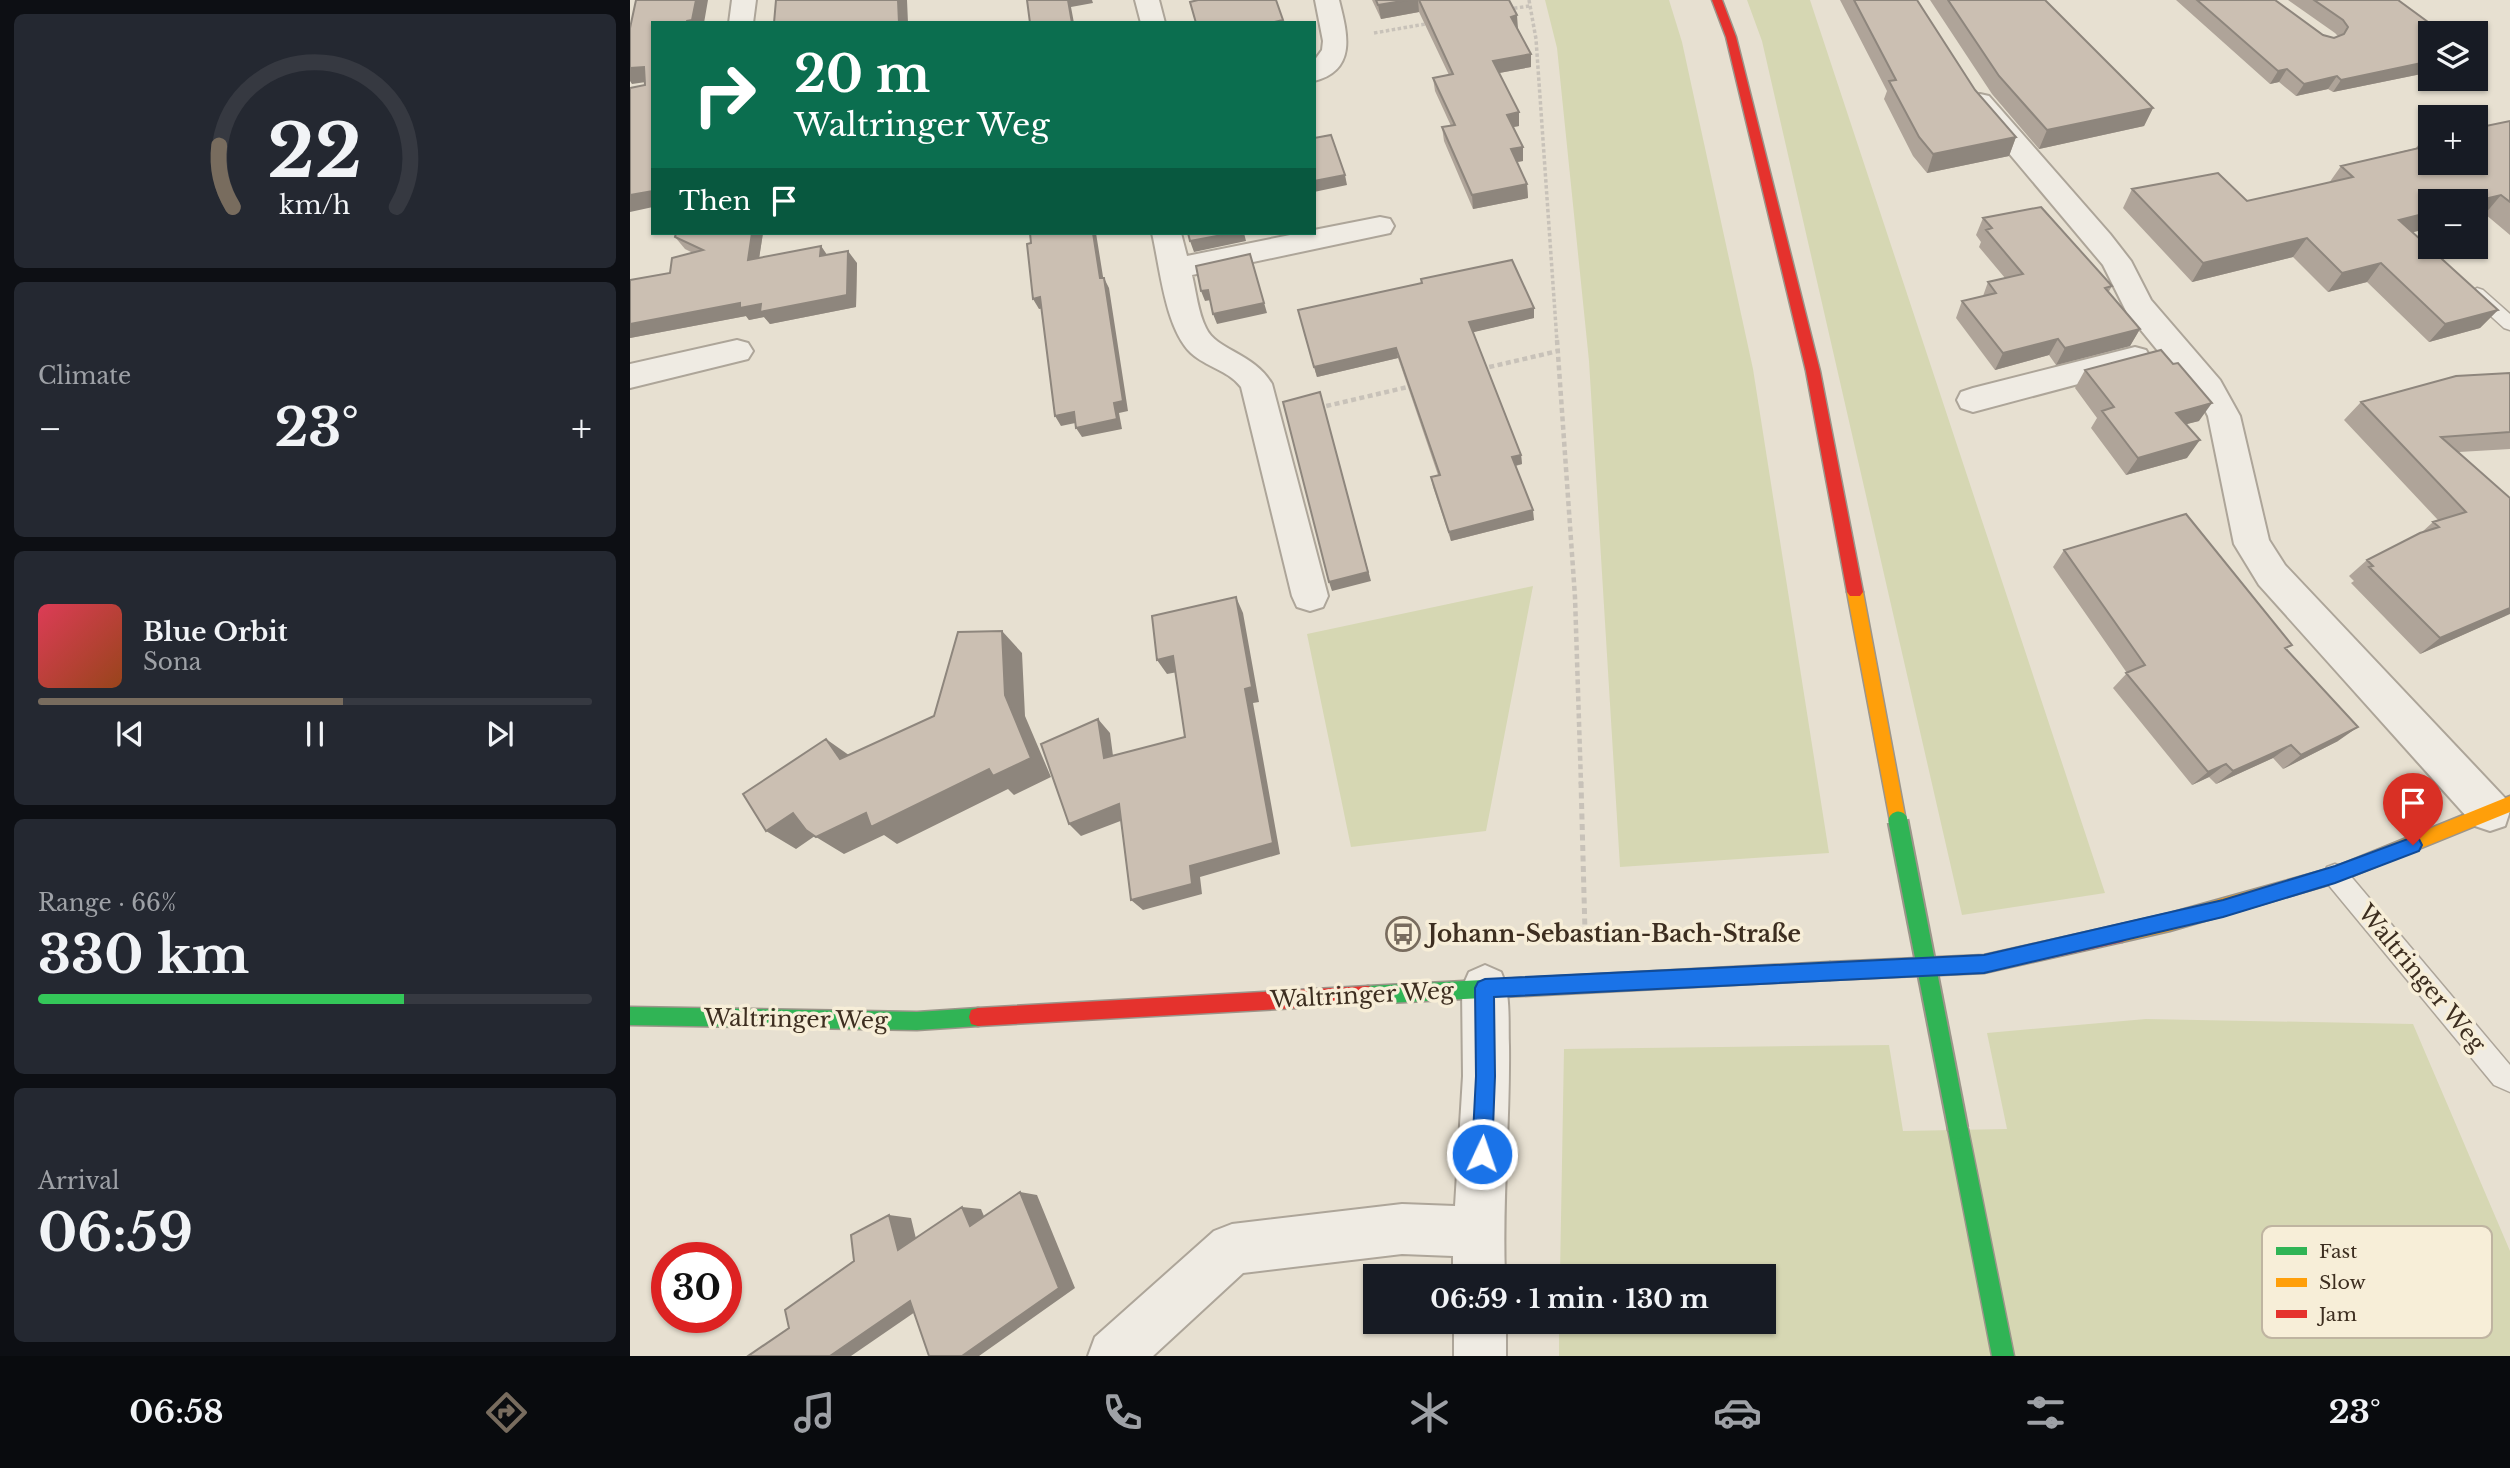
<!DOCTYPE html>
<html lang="en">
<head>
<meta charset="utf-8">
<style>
  body { margin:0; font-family:"Libre Baskerville",serif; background:#242831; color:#f1f3f6; height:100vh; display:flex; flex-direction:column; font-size:26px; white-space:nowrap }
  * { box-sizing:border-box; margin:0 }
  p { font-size:23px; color:#9ea1a6 }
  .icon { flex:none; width:38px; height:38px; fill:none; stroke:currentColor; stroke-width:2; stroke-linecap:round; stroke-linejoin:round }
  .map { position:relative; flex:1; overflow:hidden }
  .details { display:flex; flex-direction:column; gap:14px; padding:14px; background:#0d0f14; width:630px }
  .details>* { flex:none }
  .guide { position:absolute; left:21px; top:21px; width:665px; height:214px; border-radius:0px; box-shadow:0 2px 5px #0004; background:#0b6e4f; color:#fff; overflow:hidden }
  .buttons { position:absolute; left:1788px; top:21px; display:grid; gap:14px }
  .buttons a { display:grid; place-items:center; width:70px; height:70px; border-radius:0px; background:#171b24; box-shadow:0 2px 5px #0004; font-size:35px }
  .speed { position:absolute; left:21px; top:1242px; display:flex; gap:14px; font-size:35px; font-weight:700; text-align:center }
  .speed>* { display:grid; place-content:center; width:91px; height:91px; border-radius:50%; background:#171b24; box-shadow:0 2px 5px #0004; line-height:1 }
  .speed .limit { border:10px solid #d22; background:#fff; color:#111 }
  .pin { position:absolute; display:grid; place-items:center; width:60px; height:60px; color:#fff; margin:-72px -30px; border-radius:50% 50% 50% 0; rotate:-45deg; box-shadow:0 0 7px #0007 }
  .pin .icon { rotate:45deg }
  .me { position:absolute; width:77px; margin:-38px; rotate:3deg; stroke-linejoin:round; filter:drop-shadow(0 0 5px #0008) }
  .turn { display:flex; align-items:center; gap:24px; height:147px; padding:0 28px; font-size:32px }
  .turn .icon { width:91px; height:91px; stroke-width:2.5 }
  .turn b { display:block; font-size:49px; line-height:60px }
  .then { display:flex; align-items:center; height:66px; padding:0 28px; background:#0003; gap:14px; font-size:26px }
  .big { font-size:52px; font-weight:700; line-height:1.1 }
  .details .card { flex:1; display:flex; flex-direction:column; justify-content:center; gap:10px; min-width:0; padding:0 24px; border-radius:10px; background:#242831 }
  .details .dial { align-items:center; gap:0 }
  .dial svg { height:182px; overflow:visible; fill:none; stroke:#363941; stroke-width:7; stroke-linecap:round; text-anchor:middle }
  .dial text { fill:#f1f3f6; stroke:none }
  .song { display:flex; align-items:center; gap:21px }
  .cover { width:84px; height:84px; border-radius:10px; background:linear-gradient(135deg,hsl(350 70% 55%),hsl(20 70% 35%)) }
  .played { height:7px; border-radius:4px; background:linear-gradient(90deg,#786c5e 55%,#363941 55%) }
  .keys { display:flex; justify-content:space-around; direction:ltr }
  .heat { display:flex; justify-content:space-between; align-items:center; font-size:38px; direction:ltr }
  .charge { height:10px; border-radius:5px; background:linear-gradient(90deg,#34c759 66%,#363941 0) }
  .trip { position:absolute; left:733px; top:1264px; width:413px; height:70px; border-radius:0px; background:#171b24; box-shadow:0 2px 5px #0004; font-weight:700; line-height:70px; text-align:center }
  .menu { display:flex; height:112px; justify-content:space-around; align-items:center; background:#090b0e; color:#9ea1a6 }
  .menu .icon { width:49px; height:49px }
  .menu .current { color:#786c5e }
  .menu b { font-size:32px; color:#f1f3f6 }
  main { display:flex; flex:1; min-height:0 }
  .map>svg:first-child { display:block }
  .green { fill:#d6d7b3 }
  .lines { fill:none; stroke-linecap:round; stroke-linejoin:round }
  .lane-casing { stroke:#ada599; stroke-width:3 }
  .street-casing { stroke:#ada599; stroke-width:4 }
  .fast-casing { stroke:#9c958a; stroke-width:3 }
  .slow-casing { stroke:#9c958a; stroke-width:3 }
  .jam-casing { stroke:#9c958a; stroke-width:3 }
  .path-far2 { stroke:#c8c2b9; stroke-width:3.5; stroke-dasharray:3.5 2.5; stroke-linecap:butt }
  .path-far1 { stroke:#c8c2b9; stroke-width:4.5; stroke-dasharray:5 3.5; stroke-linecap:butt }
  .path { stroke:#c8c2b9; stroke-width:5; stroke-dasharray:6 4.5; stroke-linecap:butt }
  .lane { fill:#efebe3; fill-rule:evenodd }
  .street { fill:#efebe3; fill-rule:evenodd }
  .fast { fill:#30b455; fill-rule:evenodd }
  .slow { fill:#ff9f0a; fill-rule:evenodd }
  .jam { fill:#e5322d; fill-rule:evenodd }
  .fast-bridge-casing { stroke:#9c958a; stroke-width:23; stroke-linecap:butt }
  .fast-bridge { stroke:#30b455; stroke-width:19 }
  .wall { fill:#afa499 }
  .shaded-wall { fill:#8e867d }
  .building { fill:#cbbfb2; stroke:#8e867d; stroke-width:2 }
  .route { fill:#1a73e8; stroke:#114b97; stroke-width:2 }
  .labels { text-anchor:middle; stroke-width:7; stroke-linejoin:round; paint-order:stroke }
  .poi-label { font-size:23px; font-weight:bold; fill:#3d2e20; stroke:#f7eed8; text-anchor:start }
  .street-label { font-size:23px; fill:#3d2e20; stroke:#f7eed8 }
  .key { fill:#f7eed8; stroke:#bfb4a1; stroke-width:2 }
  .key-label { font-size:19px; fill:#3d2e20 }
</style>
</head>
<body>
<main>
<section class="details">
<div class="card dial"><svg viewBox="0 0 100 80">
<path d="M14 69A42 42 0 1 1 86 69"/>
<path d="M14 69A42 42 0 0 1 8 42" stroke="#786c5e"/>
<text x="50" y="56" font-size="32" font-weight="700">22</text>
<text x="50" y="72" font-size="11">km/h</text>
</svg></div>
<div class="card"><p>Climate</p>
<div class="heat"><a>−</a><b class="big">23°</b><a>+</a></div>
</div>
<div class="card">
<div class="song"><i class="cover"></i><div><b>Blue Orbit</b><p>Sona</p></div></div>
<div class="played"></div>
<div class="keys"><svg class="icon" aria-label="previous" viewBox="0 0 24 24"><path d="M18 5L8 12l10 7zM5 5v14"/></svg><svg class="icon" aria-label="pause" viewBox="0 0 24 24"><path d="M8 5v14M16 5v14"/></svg><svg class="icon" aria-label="next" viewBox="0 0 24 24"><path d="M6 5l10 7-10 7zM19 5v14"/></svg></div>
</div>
<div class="card"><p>Range · 66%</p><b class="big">330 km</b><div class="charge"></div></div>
<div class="card"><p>Arrival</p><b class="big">06:59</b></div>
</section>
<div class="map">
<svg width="1880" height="1356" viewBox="0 0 1880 1356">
  <rect width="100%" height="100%" fill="#e7e0d1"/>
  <path class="green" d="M915 0H1039L1052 42 1123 369 1199 853 990 867 959 361 927 48Z
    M1117 0H1180L1475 893 1332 915 1132 41Z
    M903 586 856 831 721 847 677 634Z
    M1516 1019 1783 1024 1880 1251V1356H929V1321H1134V1276H930L934 1049 1259 1045 1273 1131 1377 1129 1357 1033Z"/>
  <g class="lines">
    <g class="lane-casing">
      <path id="lane" d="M1847 288 1853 290 1880 314V330L1874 328 1841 298 1839 294Z
        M1705 864 1713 867 1880 1065V1092L1864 1085 1697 883 1693 875 1697 867Z"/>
    </g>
    <g class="street-casing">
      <path id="street" d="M102 0H126L123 23H99Z
        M505 0H529L535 23H511Z
        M685 0H709C717 32 728 70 684 81V61L692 50 693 41Z
        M1350 94 1359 96 1480 234 1501 261 1521 300 1590 380 1610 416 1639 540 1655 565 1875 798 1880 811 1875 826 1860 831 1845 826 1629 585 1604 544 1578 416 1573 406 1497 313 1473 265 1341 108 1337 102 1341 96Z
        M750 217 760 219 764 226 760 233 562 275C566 291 568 313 576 328 586 350 624 353 642 384L698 596 693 607 680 611 667 607 662 596 611 387C598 370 576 367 561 353 535 328 530 267 522 233H551L557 256 670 233H684V230Z
        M107 340 118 343 123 351 118 359 0 388V364Z
        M1505 347 1516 350 1521 358 1516 366 1343 412 1331 408 1327 400 1331 392 1343 388Z
        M855 965 871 972C881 995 878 1021 879 1046 880 1122 872 1199 875 1276H823V1256L772 1254 613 1273 523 1356H458L465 1337 584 1231 602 1224 772 1204 825 1206 833 1076 832 988 839 972Z
        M824 1321H876V1356H824Z"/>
    </g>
    <g class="fast-casing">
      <path id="fast" d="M1200 962 1206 965 1209 971 1206 977 1200 980 738 1004 731 1002 729 995 731 988 738 986Z
        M0 1007 287 1012 348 1008 355 1010 357 1017 355 1024 348 1026 287 1030 0 1025Z
        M1328 1119 1335 1122 1338 1129 1384 1356H1362L1318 1129 1321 1122Z"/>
    </g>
    <g class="slow-casing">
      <path id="slow" d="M1225 586 1230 588 1233 592 1276 821 1274 827 1268 829 1262 827 1260 821 1217 592 1220 588Z
        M1880 796V812L1705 883 1540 931 1492 942 1486 939 1483 933 1486 927 1492 924 1540 913 1705 867Z"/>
    </g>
    <g class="jam-casing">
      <path id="jam" d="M1082 0H1092L1106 37 1190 371 1233 592 1230 596H1220L1217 592 1176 371 1096 37Z
        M1492 924 1498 927 1501 933 1498 939 1492 942 1354 973 1200 980 1194 977 1191 971 1194 965 1200 962 1354 955Z
        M738 986 745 988 747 995 745 1002 738 1004 348 1026 341 1024 339 1017 341 1010 348 1008Z"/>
    </g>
    <path class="path-far2" d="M899 0 906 39 927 342
      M878 9 900 6
      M744 33 801 23
      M1801 252 1817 247"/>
    <path class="path-far1" d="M927 340 945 597 951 784
      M851 369 928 351
      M688 408 782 386"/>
    <path class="path" d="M951 782 955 932"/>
    <use href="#lane" class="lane"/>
    <use href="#street" class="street"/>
    <use href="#fast" class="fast"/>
    <use href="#slow" class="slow"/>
    <use href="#jam" class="jam"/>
    <g class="fast-bridge-casing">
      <path id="fast-bridge" d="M1268 821 1328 1129"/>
    </g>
    <use href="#fast-bridge" class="fast-bridge"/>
  </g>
  <path class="wall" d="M742 0H879L888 29 901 54V67L869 73 889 126 883 127 893 161 887 162 897 184 898 198 843 209 814 141 812 127 821 126 805 91 803 78 819 75 789 12 751 19Z
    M1210 0H1287L1345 90 1386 137 1379 156 1297 173 1283 156 1254 99 1257 91Z
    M1300 0H1415L1523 108 1514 126 1409 149 1362 94Z
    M1546 0H1645L1693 35 1704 38 1708 36 1705 33 1658 0H1768L1801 33V72L1703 92 1698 89 1666 96 1649 82 1640 84Z
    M1880 121V235L1855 214 1846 216V201H1801V228L1782 232 1868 310 1850 328 1799 342 1737 282 1698 292 1663 257 1562 282 1493 208 1502 189 1617 201 1699 183 1711 166 1786 148 1792 140Z
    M1353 218 1482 286 1478 293 1510 329 1500 346 1426 365 1419 355 1365 370 1326 318 1332 301 1353 296 1358 282 1375 278 1349 247 1351 242 1346 235Z
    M46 233H133L129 258 191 246 197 255 227 263 226 307 140 324 134 317 119 320 116 316 0 338V280L40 273 63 253 55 249 45 237Z
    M791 279 904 318 843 332 891 455 892 464 886 466 904 520 821 541 803 487 801 477 808 475 768 358 687 377 668 310 792 283Z
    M1455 370 1569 421 1556 424 1557 458 1496 475 1461 428 1467 418 1445 388Z
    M1880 373V449L1829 452 1875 616 1790 654 1721 583 1724 581 1719 576 1737 560 1791 533 1803 522 1808 520 1714 420 1731 402Z
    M1434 550 1657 650 1708 741 1653 769 1643 758 1586 784 1579 777 1562 785 1483 688 1497 673 1423 567Z"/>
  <path class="shaded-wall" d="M66 0H78L74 23H56Z
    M268 0H277L278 23H269Z
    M438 0H462L463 3 441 7 444 23H442Z
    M778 0H788L789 12 751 19 748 5Z
    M887 15 888 29 881 17Z
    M1801 35V46L1792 37Z
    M901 54V67L864 74 863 61Z
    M1801 61V72L1703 92 1711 80Z
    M14 67 23 81 2 84 0 81V68Z
    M1657 69 1649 82 1640 84 1648 71Z
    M1707 76 1698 89 1666 96 1674 84Z
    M1523 108 1514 126 1409 149 1417 130Z
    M889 112V126L878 128 877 115Z
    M1386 137 1379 156 1297 173 1303 154Z
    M893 147V161L881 163V149Z
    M715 175 717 185 684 192V181Z
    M897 184 898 198 843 209 842 195Z
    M23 191V207L0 212V195Z
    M1871 195 1855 214 1846 216V201Z
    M1801 212V228L1754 239 1769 220Z
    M122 233H133L127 272 118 260Z
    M463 233H466L475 289 470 278Z
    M603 233H614L616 241 564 252 560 241Z
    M1677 238 1663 257 1562 282 1573 263Z
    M191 246 199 258 190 256Z
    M218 251 227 263 226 307 140 324 134 317 119 320 116 316 0 338V324Z
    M620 254 637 313 587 324 583 314Z
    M1751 263 1737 282 1698 292 1712 273Z
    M474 278 479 288 498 411 489 413 492 429 452 437 446 428 484 403Z
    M578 290 581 300 575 301 571 291Z
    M410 297 416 308 409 309 403 299Z
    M904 308V318L840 333 839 322Z
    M1868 310 1850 328 1799 342 1815 324Z
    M1510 329 1500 346 1426 365 1435 348Z
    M1428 339 1419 355 1365 370 1373 353Z
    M766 348 768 358 687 377 684 367Z
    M692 402 741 581 702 591 699 582Z
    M1582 403 1569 421 1534 430 1546 413Z
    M444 412 450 422 431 426 425 416Z
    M1570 440 1557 458 1496 475 1508 458Z
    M891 455 892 464 883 466 882 457Z
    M903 510 904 520 821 541 819 532Z
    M606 597 613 613 629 702 623 703 650 854 570 877 572 894 513 910 501 900 615 689Z
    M1880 608V614L1790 654 1810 638Z
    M372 631 392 653 395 716 421 777 384 795 378 789 267 844 254 835 214 854 186 837 375 695Z
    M543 656 553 671 537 674 527 660Z
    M468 719 480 733 485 771 474 758Z
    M1728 727 1708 741 1653 769 1671 755Z
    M196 739 223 758 210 759Z
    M1661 745 1643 758 1586 784 1603 771Z
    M1596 764 1579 777 1562 785 1578 772Z
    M489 804 501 817 451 836 439 824Z
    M163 813 192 831 166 849 136 831Z
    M390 1192 407 1195 445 1288 349 1356H332Z
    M332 1207 351 1209 359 1228 340 1226Z
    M259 1215 281 1218 289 1251 268 1250Z
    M280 1301H301L221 1356H200Z"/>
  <path class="building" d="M6 0H66L62 20 57 21 56 23H23V191L0 195V88L15 85 14 67 0 68V28Z
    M146 0H268L269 23H144Z
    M397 0H438L442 23H400Z
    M568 0H646L653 20 640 23H566L560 2Z
    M746 0H778L748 5Z
    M789 0H879L887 15 881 17 901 54 863 61 889 112 877 115 893 147 881 149 897 184 842 195 812 127 825 125 803 78 823 74Z
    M1224 0H1287L1345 90 1386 137 1303 154 1289 137 1259 81 1266 80Z
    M1318 0H1415L1523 108 1417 130 1369 76Z
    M1567 0H1645L1693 35 1704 38 1714 34 1718 27 1713 20 1684 0H1768L1813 33H1801V35L1792 37 1801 44V61L1711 80 1707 76 1674 84 1657 69 1648 71Z
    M1880 121V202L1871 195 1846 201H1801V212L1769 220 1868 310 1815 324 1751 263 1712 273 1677 238 1573 263 1502 189 1588 173 1617 201 1723 177 1711 166 1798 146 1792 140 1801 138V163H1846V128Z
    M701 135 715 175 684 181V138Z
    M1411 207 1482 286 1475 288 1510 329 1435 348 1428 339 1373 353 1332 301 1366 293 1358 282 1393 274 1356 230 1362 228 1353 218Z
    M46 233H122L118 260 191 246 190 256 218 251 217 295 130 312 131 304 110 308V303L0 324V280L40 273 42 258 73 250 45 237Z
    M400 233H463L470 278H474L493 401 484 403 487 419 446 428 444 412 425 416 410 297 403 299 397 244 401 243Z
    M558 233H603L560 241Z
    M620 254 634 303 583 314 578 290 571 291 566 266Z
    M882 260 904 308 839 322 891 455 882 457 903 510 819 532 801 477 810 475 766 348 684 367 668 310 792 283 791 279Z
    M1531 350 1543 364 1548 363 1582 403 1546 413 1570 440 1508 458 1472 411 1484 407 1455 370Z
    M1880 373V432L1811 437 1880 498V608L1810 638 1739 567 1743 566 1737 560 1790 533 1809 527 1803 522 1836 512 1731 402 1826 376Z
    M690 392 738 572 699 582 653 402Z
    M1556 514 1662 645 1655 648 1728 727 1671 755 1661 745 1603 771 1596 764 1578 772 1496 673 1515 665 1434 550Z
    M606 597 622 687 615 689 643 843 560 866 562 884 501 900 489 804 439 824 411 744 468 719 474 758 555 737 543 656 527 660 522 616Z
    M372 631 375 695 401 758 363 776 359 769 241 827 236 813 186 837 176 830 163 813 136 831 113 794 196 739 210 759 304 716 328 632Z
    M390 1192 429 1288 332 1356H299L280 1301 200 1356H118L159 1328 155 1310 224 1261 221 1235 259 1215 268 1250 332 1207 340 1226Z"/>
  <path class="route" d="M1783 837 1789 839 1792 845 1789 851 1705 883 1593 917 1354 973 864 997 865 1076 862 1154 859 1161 852 1164 845 1161 842 1154 846 1076 845 988 848 982 855 979 1354 955 1593 900 1705 866Z"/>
  <defs>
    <g id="bus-ring" transform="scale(1.75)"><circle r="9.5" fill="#f7eed8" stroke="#786c5e" stroke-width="1.5"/><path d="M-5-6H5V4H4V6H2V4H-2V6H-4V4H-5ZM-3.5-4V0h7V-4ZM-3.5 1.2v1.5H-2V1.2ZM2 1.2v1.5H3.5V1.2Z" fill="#786c5e"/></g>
  </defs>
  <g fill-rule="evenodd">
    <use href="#bus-ring" x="773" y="934"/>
  </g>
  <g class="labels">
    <g class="poi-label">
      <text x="798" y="942">Johann-Sebastian-Bach-Straße</text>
    </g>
    <g class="street-label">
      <text transform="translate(1792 978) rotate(50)" y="8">Waltringer Weg</text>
      <text transform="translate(732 995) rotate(-3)" y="8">Waltringer Weg</text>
      <text transform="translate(166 1019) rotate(1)" y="8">Waltringer Weg</text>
    </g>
  </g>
  <rect x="1632" y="1226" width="230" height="112" rx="10" class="key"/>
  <rect x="1646" y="1247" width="31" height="8" fill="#30b455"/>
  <rect x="1646" y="1278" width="31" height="9" fill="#ff9f0a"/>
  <rect x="1646" y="1310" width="31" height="8" fill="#e5322d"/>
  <g class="key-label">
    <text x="1689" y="1258">Fast</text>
    <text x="1689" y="1289">Slow</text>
    <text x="1689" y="1321">Jam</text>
  </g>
</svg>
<div class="buttons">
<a><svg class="icon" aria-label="layers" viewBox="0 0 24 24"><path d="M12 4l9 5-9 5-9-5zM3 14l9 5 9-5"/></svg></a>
<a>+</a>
<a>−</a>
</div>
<div class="speed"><div class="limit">30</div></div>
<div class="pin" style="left:1783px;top:845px;background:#d93025"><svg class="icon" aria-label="arrive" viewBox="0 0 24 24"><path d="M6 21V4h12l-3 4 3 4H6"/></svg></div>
<svg class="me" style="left:852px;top:1154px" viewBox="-20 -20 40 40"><circle r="17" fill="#1a73e8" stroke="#fff" stroke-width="3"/><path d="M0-11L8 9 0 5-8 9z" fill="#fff"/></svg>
<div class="trip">06:59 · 1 min · 130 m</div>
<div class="guide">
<div class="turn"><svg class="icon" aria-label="right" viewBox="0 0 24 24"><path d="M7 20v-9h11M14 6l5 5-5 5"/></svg><div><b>20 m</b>Waltringer Weg</div></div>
<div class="then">Then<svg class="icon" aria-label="arrive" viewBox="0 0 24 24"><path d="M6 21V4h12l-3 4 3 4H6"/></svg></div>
</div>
</div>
</main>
<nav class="menu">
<b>06:58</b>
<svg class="icon current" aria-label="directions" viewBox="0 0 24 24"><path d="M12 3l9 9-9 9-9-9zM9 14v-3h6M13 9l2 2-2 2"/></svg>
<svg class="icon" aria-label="music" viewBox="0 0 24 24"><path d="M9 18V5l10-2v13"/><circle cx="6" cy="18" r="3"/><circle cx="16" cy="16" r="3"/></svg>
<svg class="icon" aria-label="phone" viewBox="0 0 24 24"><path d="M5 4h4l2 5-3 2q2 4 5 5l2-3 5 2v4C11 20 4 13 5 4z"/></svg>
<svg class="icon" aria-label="climate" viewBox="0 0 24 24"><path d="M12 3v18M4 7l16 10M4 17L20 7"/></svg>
<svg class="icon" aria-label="car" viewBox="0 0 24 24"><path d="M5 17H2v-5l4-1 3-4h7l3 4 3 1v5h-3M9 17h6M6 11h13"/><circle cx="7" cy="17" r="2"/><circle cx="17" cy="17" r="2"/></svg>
<svg class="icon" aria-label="filters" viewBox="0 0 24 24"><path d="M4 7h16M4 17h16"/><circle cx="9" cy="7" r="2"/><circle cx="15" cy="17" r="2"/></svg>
<b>23°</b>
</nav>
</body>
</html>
